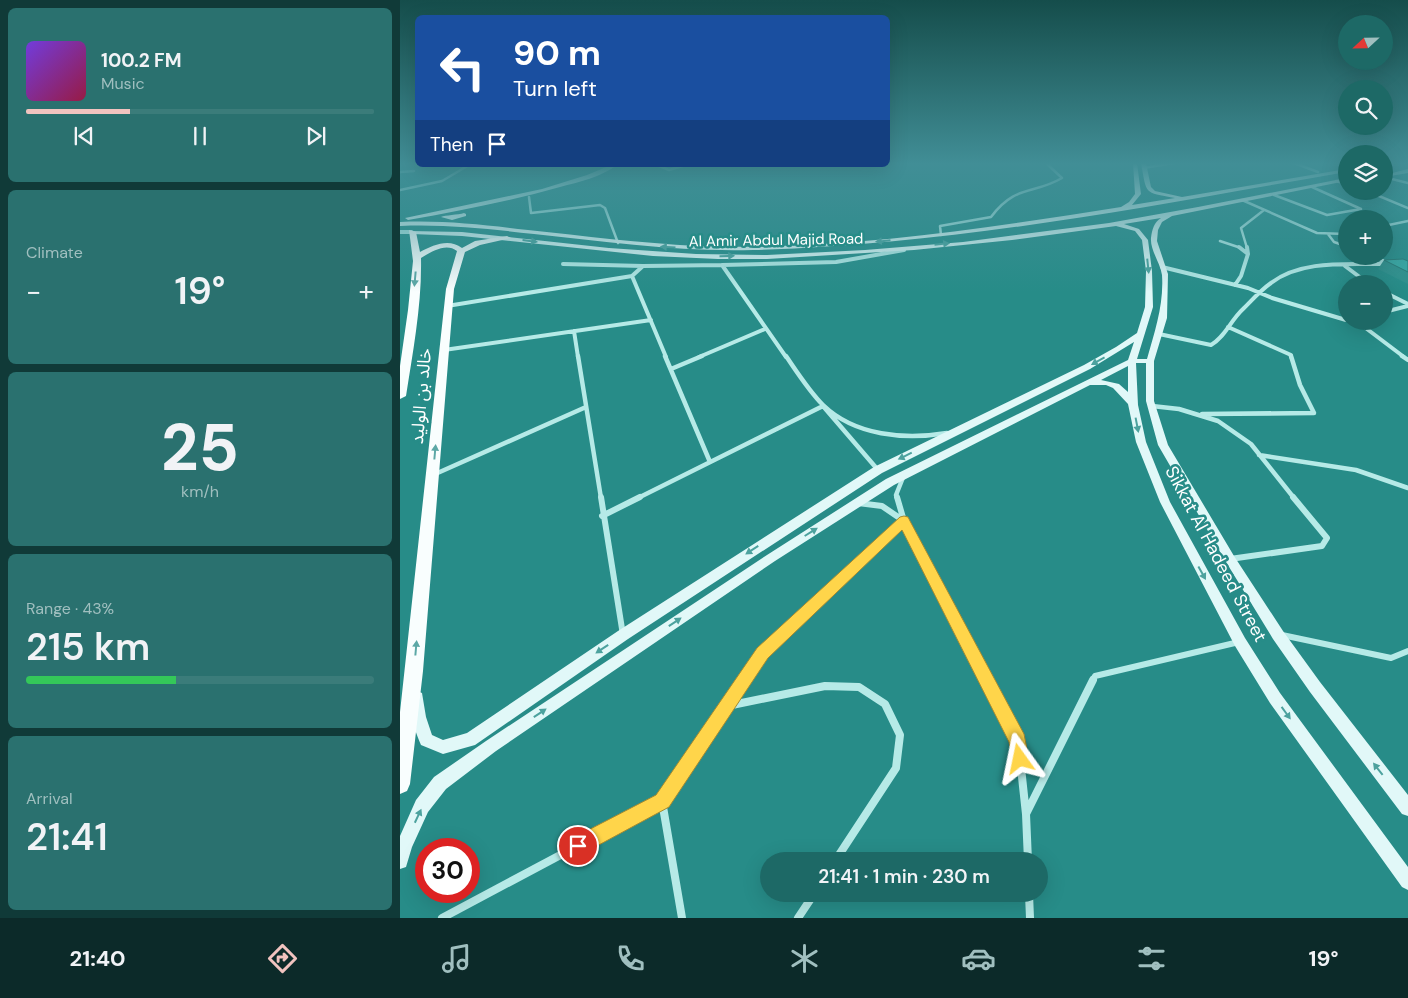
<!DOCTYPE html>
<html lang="en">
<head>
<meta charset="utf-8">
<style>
  body { margin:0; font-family:"DM Sans","Noto Sans Arabic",sans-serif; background:#2a716f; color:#f1f3f6; height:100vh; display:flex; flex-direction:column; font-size:19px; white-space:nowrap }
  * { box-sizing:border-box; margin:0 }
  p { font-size:16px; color:#a0bfbf }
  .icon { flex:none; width:28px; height:28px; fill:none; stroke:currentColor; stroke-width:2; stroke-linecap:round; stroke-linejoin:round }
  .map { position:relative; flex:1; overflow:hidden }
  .sheet { display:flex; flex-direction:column; gap:8px; padding:8px; background:#103a38; width:400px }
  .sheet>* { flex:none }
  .hud { position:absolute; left:15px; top:15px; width:475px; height:152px; border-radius:8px; box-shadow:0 5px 20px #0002; background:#1a4fa0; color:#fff; overflow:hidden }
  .needle { width:32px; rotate:248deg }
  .tools { position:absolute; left:938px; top:15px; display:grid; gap:10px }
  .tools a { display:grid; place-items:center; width:55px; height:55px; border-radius:50%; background:#1d6966; box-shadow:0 5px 20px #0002; font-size:25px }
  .speed { position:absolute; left:15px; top:838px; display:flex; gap:10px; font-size:25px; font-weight:700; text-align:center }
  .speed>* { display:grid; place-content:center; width:65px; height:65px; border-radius:50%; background:#1d6966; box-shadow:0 5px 20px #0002; line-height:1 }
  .speed .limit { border:8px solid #d22; background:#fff; color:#111 }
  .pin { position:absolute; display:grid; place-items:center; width:42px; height:42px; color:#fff; margin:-21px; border:2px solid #fff; border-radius:50%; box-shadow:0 1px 5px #0007 }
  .me { position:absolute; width:55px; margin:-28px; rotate:348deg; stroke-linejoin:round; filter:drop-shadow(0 0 4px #0008) }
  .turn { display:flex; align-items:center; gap:18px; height:105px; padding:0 15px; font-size:22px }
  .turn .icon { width:65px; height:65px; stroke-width:2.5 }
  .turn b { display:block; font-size:35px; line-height:42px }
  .then { display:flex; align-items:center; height:48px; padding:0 15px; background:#0003; gap:10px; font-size:19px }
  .big { font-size:38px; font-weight:600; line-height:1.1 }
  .sheet .tile { flex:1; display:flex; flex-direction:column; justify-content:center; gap:8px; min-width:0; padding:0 18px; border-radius:8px; background:#2a716f }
  .sheet .dial { align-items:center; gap:0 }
  .dial b { font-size:65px; line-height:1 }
  .song { display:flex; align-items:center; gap:15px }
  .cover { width:60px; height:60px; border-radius:8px; background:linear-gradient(135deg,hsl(260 70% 55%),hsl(340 70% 35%)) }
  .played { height:5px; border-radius:2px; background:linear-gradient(90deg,#f1c3bf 30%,#3b7c7a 30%) }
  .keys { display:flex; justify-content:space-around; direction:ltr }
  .heat { display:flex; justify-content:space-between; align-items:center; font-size:28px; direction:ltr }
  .charge { height:8px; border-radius:4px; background:linear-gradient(90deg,#34c759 43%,#3b7c7a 0) }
  .trip { position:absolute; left:360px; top:852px; width:288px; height:50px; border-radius:25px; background:#1d6966; box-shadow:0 5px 20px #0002; font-weight:600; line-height:50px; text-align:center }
  .menu { display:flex; height:80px; justify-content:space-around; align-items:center; background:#0c2a29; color:#a0bfbf }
  .menu .icon { width:35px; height:35px }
  .menu .on { color:#f1c3bf }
  .menu b { font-size:22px; color:#f1f3f6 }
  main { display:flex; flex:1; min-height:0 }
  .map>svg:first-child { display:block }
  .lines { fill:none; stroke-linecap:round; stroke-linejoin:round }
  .minor-far4 { stroke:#b6eae7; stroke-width:2.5 }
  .minor-far3 { stroke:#b6eae7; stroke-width:4 }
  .minor-far2 { stroke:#b6eae7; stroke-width:4.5 }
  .minor-far1 { stroke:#b6eae7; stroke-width:6 }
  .minor { stroke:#b6eae7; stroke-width:8 }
  .tertiary { fill:#b6eae7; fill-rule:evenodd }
  .secondary { fill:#e1f8f8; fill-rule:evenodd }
  .primary { fill:#f9fefe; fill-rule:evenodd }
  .wall { fill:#30908c }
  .building { fill:#38a8a3; stroke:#277672 }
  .oneway { fill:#4ca29e }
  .oneway2 { fill:#5ca8a6 }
  .route { fill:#ffd54a; stroke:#a68a30 }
  .labels { text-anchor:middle; stroke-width:5; stroke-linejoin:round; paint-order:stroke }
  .far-street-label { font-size:15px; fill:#fff; stroke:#278c88 }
  .street-label { font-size:18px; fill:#fff; stroke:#278c88 }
</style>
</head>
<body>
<main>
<section class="sheet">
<div class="tile">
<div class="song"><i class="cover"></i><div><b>100.2 FM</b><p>Music</p></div></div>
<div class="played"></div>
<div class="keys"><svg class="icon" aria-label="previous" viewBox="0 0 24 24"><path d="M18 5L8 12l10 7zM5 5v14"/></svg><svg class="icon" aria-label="pause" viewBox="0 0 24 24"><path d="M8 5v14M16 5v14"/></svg><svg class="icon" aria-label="next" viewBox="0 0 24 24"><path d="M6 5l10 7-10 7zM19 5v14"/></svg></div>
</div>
<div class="tile"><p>Climate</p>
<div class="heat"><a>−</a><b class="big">19°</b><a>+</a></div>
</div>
<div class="tile dial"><b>25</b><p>km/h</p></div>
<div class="tile"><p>Range · 43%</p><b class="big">215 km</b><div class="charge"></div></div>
<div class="tile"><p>Arrival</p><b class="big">21:41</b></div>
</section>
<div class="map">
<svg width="1008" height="918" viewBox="0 0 1008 918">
  <rect width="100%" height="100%" fill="#278c88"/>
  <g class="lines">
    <path class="minor-far4" d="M894 163 918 172
      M257 165 269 170 286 165
      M743 168 774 163
      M0 172 14 171
      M984 177 1008 183
      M936 181 946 184
      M0 190 42 181 69 165
      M967 191 1008 208
      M874 195 927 215 961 209 912 187
      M129 197 131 213 200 205 205 208 218 243
      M842 200 917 233 946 234
      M984 226 1008 221
      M928 234 934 242 946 246
      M541 235 540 226 591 217C616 184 633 195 662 178L646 163
      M820 241 841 248
      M847 248 841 228 864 210"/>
    <path class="minor-far3" d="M847 247 848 254
      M971 256 988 263
      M163 264 243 266
      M945 266 969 284
      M762 267 848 288 872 298 946 320
      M835 285 841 276 848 254 839 247
      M984 292 1008 304
      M47 306 232 276
      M984 312 1008 306
      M951 321 963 326 1004 357
      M828 327 891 355V357
      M174 331 178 357
      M759 334 811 345C826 336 830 321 843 309 852 300 861 290 871 283 902 259 949 265 986 264
      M44 350 251 320
      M266 357 232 276 243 266 322 265
      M299 357 365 329
      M386 357 322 265 436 262 504 250"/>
    <path class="minor-far2" d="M178 356 201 498
      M265 356 310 462
      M386 356C397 372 409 391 423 405 455 436 505 440 547 433
      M1002 356 1008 360
      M271 369 302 356
      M752 406 779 409 818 421 851 444 894 498
      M802 414 914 413 900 385 891 356
      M859 455 956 470 1008 488
      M33 475 186 407
      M238 498 423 406 478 470
      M497 498 496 495 504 475"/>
    <path class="minor-far1" d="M201 497 223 635
      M497 497 504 521 587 681
      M202 516 240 497
      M830 559 922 546 927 538 893 497
      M882 635 991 658 1008 651
      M343 681 362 653 504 521 482 506 458 503
      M692 681 695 676 839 642"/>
    <path class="minor" d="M587 680 618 740 626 814
      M327 706 425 686 459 687 485 704 500 735 496 768 435 861
      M262 801 282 918
      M628 861 626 814 693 680
      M629 894 630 918
      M42 918 262 801 344 680
      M398 918 414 894"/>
    <path class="tertiary" d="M0 230H12L15 232 12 234H0Z"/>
    <path class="secondary" d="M733 163H737L741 194 732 205 775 198C743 192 747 195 741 163H746L751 187 755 191 782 197 946 169V172C750 206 553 245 353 250 280 252 207 242 134 234 89 229 45 224 0 226V222C43 220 85 225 128 230 184 236 240 243 297 246 439 251 581 229 721 207L729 202 735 194Z
      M997 163 984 166V164Z
      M211 165H217C201 177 179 182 160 187 110 201 59 211 8 220L5 218 142 189 187 175Z
      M1008 169V173L984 177V175Z
      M946 178V181L772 216 762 222 758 230 757 241 768 274 767 318 754 361V401L768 445 834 556 883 631 920 682 1008 795V816L1002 814 910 692 873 639 826 562 758 445 746 401V363H736L738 405 746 442 770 502 845 638 880 693 1008 867V890L1002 887 870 703 835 646 760 502 736 442 728 404 713 388 706 385H690L494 485 375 561 96 751 46 789 28 812 12 847 6 867 0 869V836L16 800 34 777 86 741 367 555 486 479 728 360 734 342 690 369 482 473 228 639 75 745 43 754 21 745C15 731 6 708 12 693L17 691 22 693 26 717 32 735 43 740 67 733 218 631 474 467 684 365 716 347 737 333 745 307 746 271 742 240 735 231 716 226 612 240 514 250 367 259H318L253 256 62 236 12 234 9 232 10 231 62 232 209 248 296 254 367 255 465 250 563 242 709 223 798 207ZM761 218C754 222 752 230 751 238 750 250 760 262 762 275 764 304 755 331 747 359H737L753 307 752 271 748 240 739 229 724 224ZM728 366V392L719 384 701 380Z
      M64 213 66 214V216L52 220 41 217C45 215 58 215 64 213Z"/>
    <path class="primary" d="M9 230 16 232 20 252C33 245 49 238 62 248L75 241 107 236 111 238 80 245 65 252 54 289 23 671 10 784 7 791 0 794V712L46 289 57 251C46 242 31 252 21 258 22 304 13 351 6 396L0 399V366L8 310 13 261Z"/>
  </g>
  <path class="wall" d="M984 260 1008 261V284L978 269Z"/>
  <path class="building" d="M1003 259 1008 261V272L984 260Z"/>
  <defs><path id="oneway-solid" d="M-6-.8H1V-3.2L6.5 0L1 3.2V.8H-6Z" transform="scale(1.25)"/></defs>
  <g class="oneway">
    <use href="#oneway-solid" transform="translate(130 241) rotate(7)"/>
    <use href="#oneway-solid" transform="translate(483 241) rotate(174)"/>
    <use href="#oneway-solid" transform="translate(542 244) rotate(-6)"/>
    <use href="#oneway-solid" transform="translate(268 247) rotate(-176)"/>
    <use href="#oneway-solid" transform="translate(327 256) rotate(-1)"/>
    <use href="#oneway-solid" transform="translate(748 266) rotate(84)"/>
    <use href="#oneway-solid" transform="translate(698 361) rotate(151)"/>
    <use href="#oneway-solid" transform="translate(737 425) rotate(79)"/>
    <use href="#oneway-solid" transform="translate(505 456) rotate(154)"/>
    <use href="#oneway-solid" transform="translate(411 532) rotate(-32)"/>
    <use href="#oneway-solid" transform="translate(352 550) rotate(147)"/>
    <use href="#oneway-solid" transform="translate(802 573) rotate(61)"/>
    <use href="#oneway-solid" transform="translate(275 622) rotate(-34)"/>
    <use href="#oneway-solid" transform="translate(202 649) rotate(146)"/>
    <use href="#oneway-solid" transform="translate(140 713) rotate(-34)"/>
    <use href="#oneway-solid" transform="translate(886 713) rotate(54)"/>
    <use href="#oneway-solid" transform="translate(978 769) rotate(-128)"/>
    <use href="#oneway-solid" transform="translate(18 816) rotate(-65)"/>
  </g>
  <g class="oneway2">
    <use href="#oneway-solid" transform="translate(15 279) rotate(95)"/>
    <use href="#oneway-solid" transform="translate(35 452) rotate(-85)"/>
    <use href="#oneway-solid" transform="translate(16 648) rotate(-85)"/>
  </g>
  <linearGradient id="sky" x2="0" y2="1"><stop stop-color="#154d4b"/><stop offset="0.56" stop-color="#418e96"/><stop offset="1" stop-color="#418e96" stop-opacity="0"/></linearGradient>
  <rect width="1008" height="292" fill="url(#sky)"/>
  <path class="route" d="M504 516 508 517 510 521 624 734 629 759 626 765 620 767 614 765 609 742 502 530 368 658 269 807 184 853 178 855 171 853 168 846 171 839 256 795 357 648 500 517Z"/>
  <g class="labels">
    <g class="far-street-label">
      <text transform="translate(376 240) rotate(-1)" y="5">Al Amir Abdul Majid Road</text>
    </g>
    <g class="street-label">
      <text transform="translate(21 396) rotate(-85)" y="6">خالد بن الوليد</text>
      <text transform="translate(816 554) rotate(62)" y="6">Sikkat Al Hadeed Street</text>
    </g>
  </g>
</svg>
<div class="tools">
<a><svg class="needle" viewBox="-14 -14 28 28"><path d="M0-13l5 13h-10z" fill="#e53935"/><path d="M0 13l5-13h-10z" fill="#a0bfbf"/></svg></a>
<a><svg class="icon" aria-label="search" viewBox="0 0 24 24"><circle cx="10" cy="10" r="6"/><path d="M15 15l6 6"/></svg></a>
<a><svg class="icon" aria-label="layers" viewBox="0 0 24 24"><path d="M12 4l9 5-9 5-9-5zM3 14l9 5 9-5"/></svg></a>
<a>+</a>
<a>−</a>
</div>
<div class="speed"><div class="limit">30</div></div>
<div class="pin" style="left:178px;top:846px;background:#d93025"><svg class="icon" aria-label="arrive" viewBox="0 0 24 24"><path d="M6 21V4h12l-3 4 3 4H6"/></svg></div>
<svg class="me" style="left:620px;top:759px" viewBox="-20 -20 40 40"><path d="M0-17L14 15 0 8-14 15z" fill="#ffd54a" stroke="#fff" stroke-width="4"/></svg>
<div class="trip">21:41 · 1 min · 230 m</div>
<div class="hud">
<div class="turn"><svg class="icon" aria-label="left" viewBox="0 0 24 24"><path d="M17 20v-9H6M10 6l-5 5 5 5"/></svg><div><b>90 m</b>Turn left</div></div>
<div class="then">Then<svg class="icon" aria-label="arrive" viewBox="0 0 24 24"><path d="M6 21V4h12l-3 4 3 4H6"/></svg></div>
</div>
</div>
</main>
<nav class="menu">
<b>21:40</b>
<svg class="icon on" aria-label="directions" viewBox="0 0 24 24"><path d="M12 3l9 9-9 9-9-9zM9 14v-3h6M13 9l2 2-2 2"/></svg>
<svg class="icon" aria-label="music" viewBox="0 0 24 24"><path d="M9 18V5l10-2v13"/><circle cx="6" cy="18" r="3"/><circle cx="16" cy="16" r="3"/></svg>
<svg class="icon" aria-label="phone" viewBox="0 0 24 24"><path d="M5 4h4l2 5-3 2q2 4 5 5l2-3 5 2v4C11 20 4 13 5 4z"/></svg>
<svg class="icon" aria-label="climate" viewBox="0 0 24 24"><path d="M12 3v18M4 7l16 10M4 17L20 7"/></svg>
<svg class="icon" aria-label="car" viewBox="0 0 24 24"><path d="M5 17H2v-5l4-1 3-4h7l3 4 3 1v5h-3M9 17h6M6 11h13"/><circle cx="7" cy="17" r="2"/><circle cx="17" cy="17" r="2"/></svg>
<svg class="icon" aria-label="filters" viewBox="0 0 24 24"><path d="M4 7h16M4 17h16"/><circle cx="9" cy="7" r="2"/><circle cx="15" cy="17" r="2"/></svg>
<b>19°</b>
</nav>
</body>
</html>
